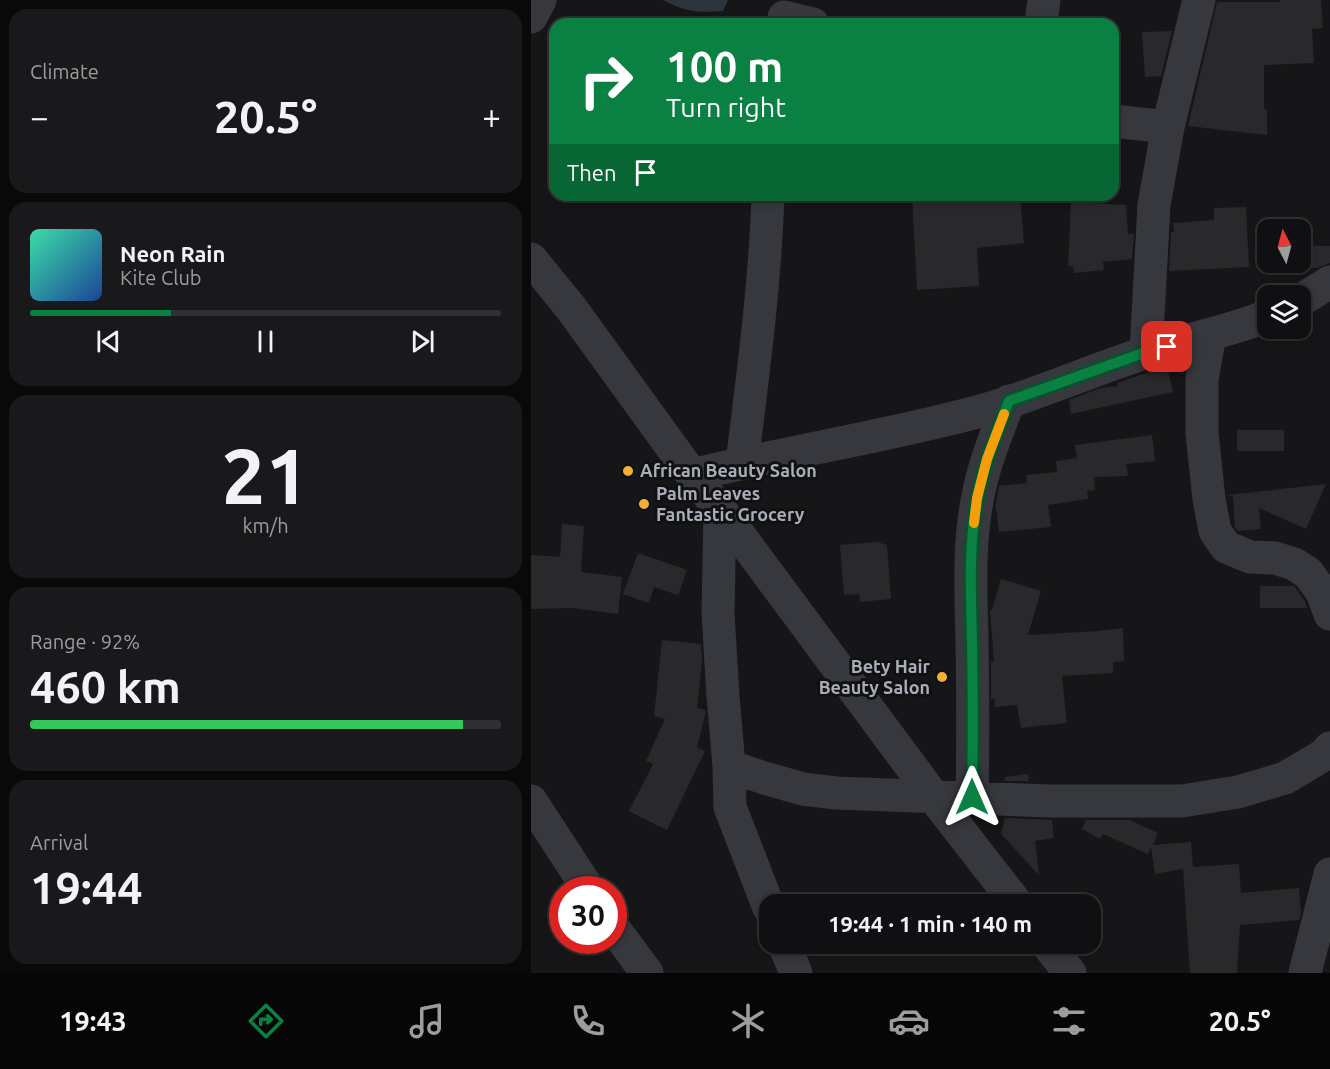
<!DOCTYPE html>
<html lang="en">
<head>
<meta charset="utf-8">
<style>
  body { margin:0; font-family:Ubuntu,sans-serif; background:#19191b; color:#f1f3f6; height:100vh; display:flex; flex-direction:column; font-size:22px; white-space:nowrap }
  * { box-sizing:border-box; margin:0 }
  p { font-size:20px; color:#9c9d9f }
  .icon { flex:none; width:33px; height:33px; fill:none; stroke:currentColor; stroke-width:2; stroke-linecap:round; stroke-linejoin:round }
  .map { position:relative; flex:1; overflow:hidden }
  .sheet { display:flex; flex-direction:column; gap:9px; padding:9px; background:#09090a; width:531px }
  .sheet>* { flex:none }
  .hud { position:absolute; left:18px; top:18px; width:570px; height:183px; border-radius:18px; box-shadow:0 3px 9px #0003,0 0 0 2px #303032; background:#0b8043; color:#fff; overflow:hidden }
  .needle { width:39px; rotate:354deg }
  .fabs { position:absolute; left:726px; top:219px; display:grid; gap:12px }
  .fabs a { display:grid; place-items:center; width:54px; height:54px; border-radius:12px; background:#101012; box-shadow:0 3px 9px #0003,0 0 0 2px #303032; font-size:30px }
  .speed { position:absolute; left:18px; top:876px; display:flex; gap:12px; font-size:30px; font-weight:700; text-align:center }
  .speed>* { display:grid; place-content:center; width:78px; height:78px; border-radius:50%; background:#101012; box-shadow:0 3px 9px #0003,0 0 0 2px #303032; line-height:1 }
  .speed .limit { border:9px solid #d22; background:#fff; color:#111 }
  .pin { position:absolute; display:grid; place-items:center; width:51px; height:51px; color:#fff; margin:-26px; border-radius:12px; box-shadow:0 3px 9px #0006 }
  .me { position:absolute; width:66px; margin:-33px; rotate:0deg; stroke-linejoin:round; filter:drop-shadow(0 0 4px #0008) }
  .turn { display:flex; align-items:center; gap:21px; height:126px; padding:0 18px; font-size:27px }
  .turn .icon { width:78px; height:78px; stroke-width:2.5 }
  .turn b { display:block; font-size:42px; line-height:51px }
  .then { display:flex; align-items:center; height:57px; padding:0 18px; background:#0003; gap:12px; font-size:22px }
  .big { font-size:45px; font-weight:600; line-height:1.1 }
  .sheet .tile { flex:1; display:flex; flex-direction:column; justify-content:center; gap:9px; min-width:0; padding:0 21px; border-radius:18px; background:#19191b }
  .sheet .dial { align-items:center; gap:0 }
  .dial b { font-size:78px; line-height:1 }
  .song { display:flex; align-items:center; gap:18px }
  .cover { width:72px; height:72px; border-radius:9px; background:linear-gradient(135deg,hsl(160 70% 55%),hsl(220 70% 35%)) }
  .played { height:6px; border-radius:3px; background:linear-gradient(90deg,#0b8043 30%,#303032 30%) }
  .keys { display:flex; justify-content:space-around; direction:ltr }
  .heat { display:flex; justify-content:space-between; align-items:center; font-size:33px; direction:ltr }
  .charge { height:9px; border-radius:4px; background:linear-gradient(90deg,#34c759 92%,#303032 0) }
  .trip { position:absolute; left:228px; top:894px; width:342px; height:60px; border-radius:18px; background:#101012; box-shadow:0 3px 9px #0003,0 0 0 2px #303032; font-weight:600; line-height:60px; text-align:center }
  .dock { display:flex; height:96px; justify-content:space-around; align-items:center; background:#060607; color:#9c9d9f }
  .dock .icon { width:42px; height:42px }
  .dock .active { color:#0b8043 }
  .dock b { font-size:27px; color:#f1f3f6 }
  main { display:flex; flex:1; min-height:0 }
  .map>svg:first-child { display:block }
  .water { fill:#2c353c }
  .building { fill:#29292c }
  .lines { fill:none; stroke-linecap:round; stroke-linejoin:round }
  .minor { stroke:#37383d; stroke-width:33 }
  .route-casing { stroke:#07532c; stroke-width:15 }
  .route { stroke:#0b8043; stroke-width:10 }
  .slow { stroke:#f59e0b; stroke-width:10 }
  .poi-dot { fill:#f2b134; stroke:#111113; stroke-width:2 }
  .labels { text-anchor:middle; stroke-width:6; stroke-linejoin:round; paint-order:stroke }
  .poi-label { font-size:18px; font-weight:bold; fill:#a8adb8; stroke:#111113; text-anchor:start }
</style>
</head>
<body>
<main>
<section class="sheet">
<div class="tile"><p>Climate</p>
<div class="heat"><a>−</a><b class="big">20.5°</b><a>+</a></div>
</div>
<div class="tile">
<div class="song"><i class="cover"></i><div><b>Neon Rain</b><p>Kite Club</p></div></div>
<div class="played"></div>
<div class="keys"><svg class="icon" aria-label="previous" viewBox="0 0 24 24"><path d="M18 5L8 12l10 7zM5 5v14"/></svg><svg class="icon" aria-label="pause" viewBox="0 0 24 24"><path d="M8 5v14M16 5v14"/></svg><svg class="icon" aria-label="next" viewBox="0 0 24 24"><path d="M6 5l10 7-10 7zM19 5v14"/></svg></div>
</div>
<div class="tile dial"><b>21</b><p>km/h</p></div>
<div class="tile"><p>Range · 92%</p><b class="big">460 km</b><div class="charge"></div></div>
<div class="tile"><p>Arrival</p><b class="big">19:44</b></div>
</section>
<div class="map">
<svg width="799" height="973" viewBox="0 0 799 973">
  <rect width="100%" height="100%" fill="#161618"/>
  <path class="water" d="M132 0H197L192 11C168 13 154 12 132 0Z"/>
  <path class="building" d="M749 0H790L792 28 781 29 783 63 733 65V109H736V135L657 126 686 2H749Z
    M641 31 630 76 614 77 611 32Z
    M381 195H489L493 243 446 248 448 286 386 290Z
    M540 202 595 205 597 234H603L601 259 572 262 573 270 543 273 542 266H537Z
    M715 207 718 267 638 271 640 232H643L642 223 683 220V208Z
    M778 246H799V263L786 268H778Z
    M636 366 642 392 540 414 538 400 570 388 587 386 586 383Z
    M706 430H753V451H706Z
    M621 435 624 461 595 464 597 476 563 477 564 490 556 491 557 499 517 505 520 527 468 532 465 508 464 509 468 486 496 483 495 475 526 472 525 461 546 458 544 445Z
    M795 484 775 529 728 508 730 529 707 531 704 528 702 497 697 495Z
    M31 524 53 526 50 572 91 577 87 614 41 608 0 609V555L29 557Z
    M346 542 356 545 360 599 329 602 328 594 313 595 309 545Z
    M107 553 156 570 147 595 123 587 118 603 92 594Z
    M470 579 510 591 497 635 567 631 592 628 593 661 582 662V673L531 676 536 723 490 728 486 705 464 707 463 698 460 699V662L463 661 459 610H461Z
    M729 586H763L774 601 776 608H729Z
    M131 640 170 644 171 661 166 708 174 710 175 712 166 747 174 751 136 830 98 811 122 764 115 761 134 719 123 716Z
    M497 774 498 781H474V777Z
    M474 818 521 820 523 838 504 841 508 875 470 834Z
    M555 820H599L627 833 622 845 660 842 662 867 708 864 710 893 768 888 770 913 768 920 709 925 706 973H659L652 869 624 874 620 847 617 854 572 834 569 839 551 829Z"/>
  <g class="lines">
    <path class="minor" d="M0 17 9 0
      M253 17 282 24
      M510 24 513 0
      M582 121 637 127
      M0 259 40 308 161 475 189 509 402 796 486 904
      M770 300 799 282
      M679 335 671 379V433L678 499 684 531 695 547 719 557 744 558 763 564 777 573 791 592 799 614
      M615 352 623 205 637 127 668 0
      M211 463C222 374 234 285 237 195
      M161 475C256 452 352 437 446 412 503 396 558 371 614 353 655 339 697 332 736 316
      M189 509 187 614 192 696 198 766 199 807 238 908
      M198 766 233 778 272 789 305 793 518 801H651L707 792 754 778 793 755 799 748
      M441 797C442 746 442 694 441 642 440 594 437 544 447 496 453 463 466 433 478 401
      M0 801 58 890
      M82 927 116 973
      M253 944 265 973
      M516 944 539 973
      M774 973 799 874"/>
  </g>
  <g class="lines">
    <g class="route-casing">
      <path id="route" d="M441 797C442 746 442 694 441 642 440 594 437 544 447 496 453 463 466 433 478 401L615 352 636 347"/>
    </g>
    <use href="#route" class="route"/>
    <path class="slow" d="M443 523 446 498 456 459 473 414"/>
  </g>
  <g class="poi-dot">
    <circle cx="97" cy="471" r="6"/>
    <circle cx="113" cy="504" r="6"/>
    <circle cx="411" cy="677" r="6"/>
  </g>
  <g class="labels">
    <g class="poi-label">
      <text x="109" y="477">African Beauty Salon</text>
      <text x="125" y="500">Palm Leaves<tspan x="125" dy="21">Fantastic Grocery</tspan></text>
      <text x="399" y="673" text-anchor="end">Bety Hair<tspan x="399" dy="21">Beauty Salon</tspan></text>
    </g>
  </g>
</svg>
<div class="fabs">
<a><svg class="needle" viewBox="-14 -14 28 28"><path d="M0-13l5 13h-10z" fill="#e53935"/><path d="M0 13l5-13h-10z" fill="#9c9d9f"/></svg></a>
<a><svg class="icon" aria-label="layers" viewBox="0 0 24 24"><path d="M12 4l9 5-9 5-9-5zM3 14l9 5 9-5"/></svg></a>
</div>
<div class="speed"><div class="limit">30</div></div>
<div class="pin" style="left:636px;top:347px;background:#d93025"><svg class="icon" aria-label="arrive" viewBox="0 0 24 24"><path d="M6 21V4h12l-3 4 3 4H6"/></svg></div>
<svg class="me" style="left:441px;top:797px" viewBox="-20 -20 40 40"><path d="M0-17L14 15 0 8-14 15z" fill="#0b8043" stroke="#fff" stroke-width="4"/></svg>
<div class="trip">19:44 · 1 min · 140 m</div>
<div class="hud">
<div class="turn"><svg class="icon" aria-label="right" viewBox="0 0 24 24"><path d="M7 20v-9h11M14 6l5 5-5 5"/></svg><div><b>100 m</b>Turn right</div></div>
<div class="then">Then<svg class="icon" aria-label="arrive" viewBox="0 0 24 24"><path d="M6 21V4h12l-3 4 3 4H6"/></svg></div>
</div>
</div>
</main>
<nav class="dock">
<b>19:43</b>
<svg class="icon active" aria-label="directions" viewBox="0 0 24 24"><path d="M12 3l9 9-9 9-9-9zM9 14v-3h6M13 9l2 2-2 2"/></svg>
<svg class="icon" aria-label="music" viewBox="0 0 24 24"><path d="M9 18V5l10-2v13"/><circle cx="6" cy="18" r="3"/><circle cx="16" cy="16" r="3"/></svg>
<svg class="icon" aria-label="phone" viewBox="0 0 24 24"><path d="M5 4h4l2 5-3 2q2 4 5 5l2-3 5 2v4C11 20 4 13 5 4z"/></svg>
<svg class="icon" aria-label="climate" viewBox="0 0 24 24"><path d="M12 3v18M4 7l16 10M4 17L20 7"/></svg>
<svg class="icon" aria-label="car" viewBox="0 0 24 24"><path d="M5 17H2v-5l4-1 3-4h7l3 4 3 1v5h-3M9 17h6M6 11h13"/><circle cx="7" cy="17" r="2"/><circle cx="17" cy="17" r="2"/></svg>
<svg class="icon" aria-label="filters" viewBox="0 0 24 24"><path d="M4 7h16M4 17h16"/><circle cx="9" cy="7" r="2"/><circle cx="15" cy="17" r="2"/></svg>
<b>20.5°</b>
</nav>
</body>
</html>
